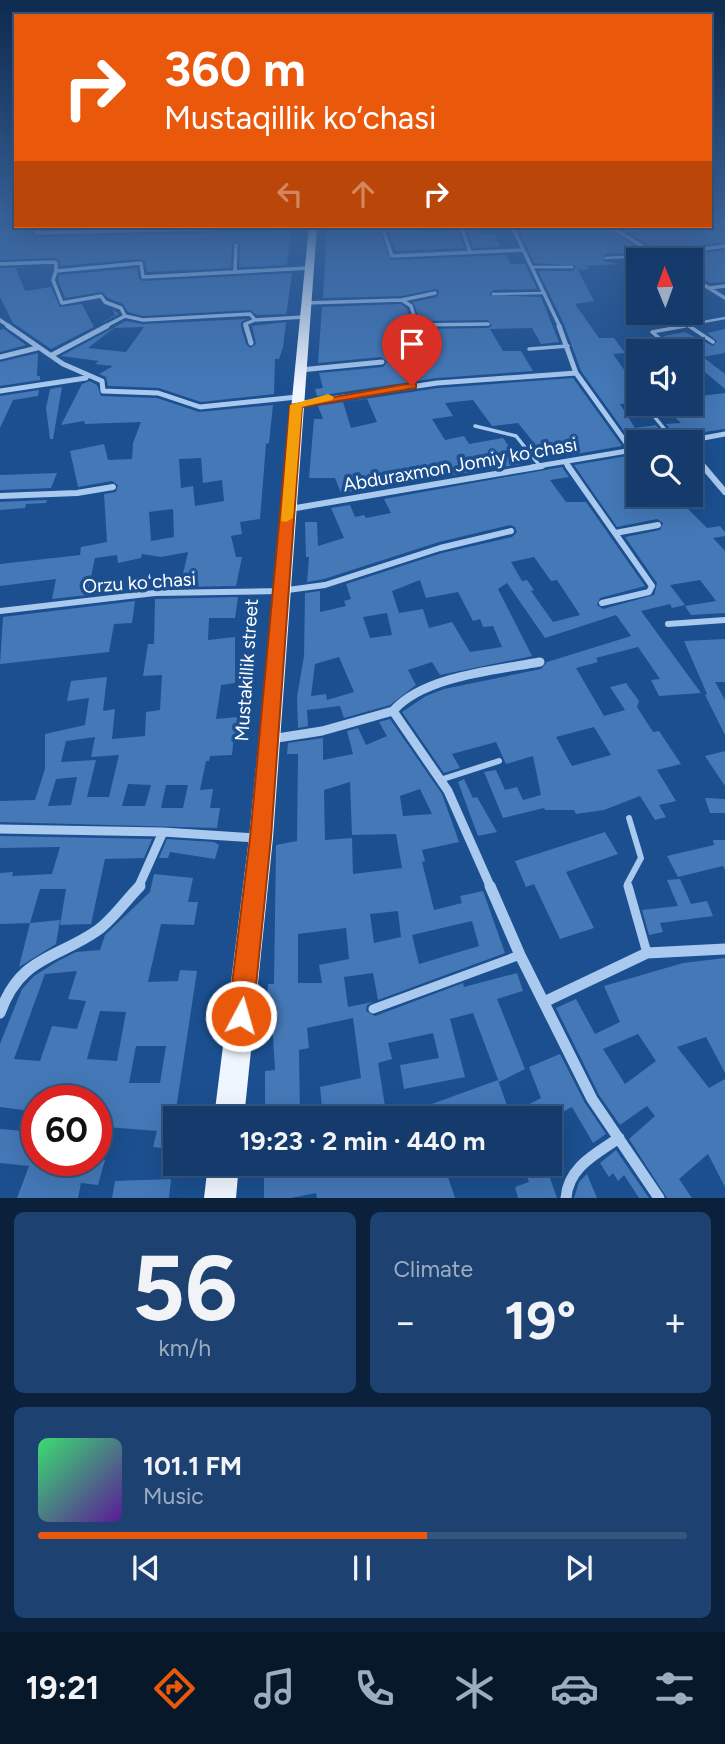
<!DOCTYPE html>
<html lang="en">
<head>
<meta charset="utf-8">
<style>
  body { margin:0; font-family:Figtree,sans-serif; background:#1d4271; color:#f1f3f6; height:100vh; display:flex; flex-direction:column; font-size:26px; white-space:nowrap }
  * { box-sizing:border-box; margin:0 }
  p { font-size:23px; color:#9dadc1 }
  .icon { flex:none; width:38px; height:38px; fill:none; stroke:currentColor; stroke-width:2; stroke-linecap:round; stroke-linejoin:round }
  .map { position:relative; height:1198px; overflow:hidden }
  .panel { display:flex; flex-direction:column; gap:14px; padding:14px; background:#0b203b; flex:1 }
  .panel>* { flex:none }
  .banner { position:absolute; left:14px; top:14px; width:698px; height:214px; border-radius:0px; box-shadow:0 7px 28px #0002,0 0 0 2px #33557e; background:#ea580c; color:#fff; overflow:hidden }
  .needle { width:46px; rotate:359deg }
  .controls { position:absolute; left:626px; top:248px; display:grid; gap:14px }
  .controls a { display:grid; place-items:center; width:77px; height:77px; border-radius:0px; background:#143b6b; box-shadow:0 7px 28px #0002,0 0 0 2px #33557e; font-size:35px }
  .speed { position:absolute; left:21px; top:1085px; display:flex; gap:14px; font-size:35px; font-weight:700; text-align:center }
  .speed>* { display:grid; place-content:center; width:91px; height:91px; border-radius:50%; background:#143b6b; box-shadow:0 7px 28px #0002,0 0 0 2px #33557e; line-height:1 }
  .speed .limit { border:10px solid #d22; background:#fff; color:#111 }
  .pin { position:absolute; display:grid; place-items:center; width:60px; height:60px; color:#fff; margin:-72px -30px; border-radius:50% 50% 50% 0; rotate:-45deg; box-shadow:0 0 7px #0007 }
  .pin .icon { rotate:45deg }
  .me { position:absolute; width:77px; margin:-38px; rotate:6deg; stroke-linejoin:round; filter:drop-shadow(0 0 5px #0008) }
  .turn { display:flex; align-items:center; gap:24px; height:147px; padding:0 35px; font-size:32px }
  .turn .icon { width:91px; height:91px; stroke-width:2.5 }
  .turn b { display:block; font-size:49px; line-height:60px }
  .lanes { display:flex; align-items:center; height:66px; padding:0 35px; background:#0003; justify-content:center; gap:35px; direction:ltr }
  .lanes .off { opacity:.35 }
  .big { font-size:52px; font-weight:700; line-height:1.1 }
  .panel .card { flex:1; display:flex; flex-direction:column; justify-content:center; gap:10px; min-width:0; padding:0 24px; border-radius:10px; background:#1d4271 }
  .panel .dial { align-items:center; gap:0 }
  .dial b { font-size:91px; line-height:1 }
  .song { display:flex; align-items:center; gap:21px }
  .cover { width:84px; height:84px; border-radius:10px; background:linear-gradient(135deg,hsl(140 70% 55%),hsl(270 70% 35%)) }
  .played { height:7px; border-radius:4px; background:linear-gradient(90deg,#ea580c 60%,#33557e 60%) }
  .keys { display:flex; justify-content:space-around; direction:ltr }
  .heat { display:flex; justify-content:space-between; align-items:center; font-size:38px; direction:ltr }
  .panel .tiles { flex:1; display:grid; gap:14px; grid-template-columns:1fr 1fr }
  .card:last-child { grid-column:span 2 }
  .trip { position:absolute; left:163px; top:1106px; width:399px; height:70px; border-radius:0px; background:#143b6b; box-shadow:0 7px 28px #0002,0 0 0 2px #33557e; font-weight:700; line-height:70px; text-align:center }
  .tab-bar { display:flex; height:112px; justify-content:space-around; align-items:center; background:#08182b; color:#9dadc1 }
  .tab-bar .icon { width:49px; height:49px }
  .tab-bar .on { color:#ea580c }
  .tab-bar b { font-size:32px; color:#f1f3f6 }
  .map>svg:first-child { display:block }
  .building { fill:#4478b7; fill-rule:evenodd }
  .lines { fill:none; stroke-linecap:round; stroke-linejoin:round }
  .service-far3 { stroke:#a9c9ee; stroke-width:2.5 }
  .service-far2 { stroke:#a9c9ee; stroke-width:3.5 }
  .service-far1 { stroke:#a9c9ee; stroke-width:6 }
  .service { stroke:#a9c9ee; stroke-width:9 }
  .minor-far4 { stroke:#a9c9ee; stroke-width:3.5 }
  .minor-far3 { stroke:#a9c9ee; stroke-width:5 }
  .minor-far2 { stroke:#a9c9ee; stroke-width:6 }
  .minor-far1 { stroke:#a9c9ee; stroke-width:9 }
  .minor { stroke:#a9c9ee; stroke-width:11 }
  .primary { fill:#f0f6ff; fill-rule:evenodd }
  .route { fill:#ea580c; stroke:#983908; stroke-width:2 }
  .slow { fill:#f59e0b }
  .labels { text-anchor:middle; stroke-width:7; stroke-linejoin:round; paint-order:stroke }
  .street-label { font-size:19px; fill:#fff; stroke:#1b4f8f }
</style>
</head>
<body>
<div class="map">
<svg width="725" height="1198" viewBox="0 0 725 1198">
  <rect width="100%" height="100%" fill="#1b4f8f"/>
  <path class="building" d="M710 219 725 227V242L658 251 623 229 710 226Z
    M0 225 35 226 32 234 36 237 291 231 287 265 239 267 240 244 235 241 232 245 231 268 147 272 145 262 141 259 60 266 59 260 53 258 0 260Z
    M418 226 421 232 458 231 464 248 395 251 387 227Z
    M517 226H606L643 252 605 254 604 261 618 264 586 266 589 269 578 270 594 301 575 304 599 338H614L625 353 613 354 639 391V403L620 404 635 428 656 425 667 438 634 445 581 371 564 324 538 271H573L576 266 534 263Z
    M378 227 391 260 506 255 511 264H525L537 289 493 290 489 295 541 297 559 342 541 344 532 328 490 329 503 351H521L533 371 437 378 317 396 315 389 323 388 319 373 383 367 387 362 381 357 318 363 322 307 401 304 407 309 413 326 417 329 488 328 492 326 488 320 420 321 413 302 437 297 439 291 436 289 401 296 323 298 327 228Z
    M476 230 478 235 494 234 501 247 473 248 467 231Z
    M725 250V282L710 283 691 272V261H670L669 258Z
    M31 267 16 268 25 291 51 287 60 307 82 304 94 327 115 315 112 309 119 314 51 349 13 323 0 297V268Z
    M137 268 139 279 143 281 292 273 287 309 286 314 257 315 250 310 143 316 128 312 123 304 108 298 102 292 65 298 58 280 59 275Z
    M247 319 241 322V327L246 344 250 348 256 344 252 326 286 322 283 347 279 359H275L274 394 201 402 159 388 108 386 106 377 99 374 113 366 95 364 99 361 61 356 126 321 143 324ZM144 327 126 352 88 348 114 328Z
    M4 329 5 330 26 345 0 352V330Z
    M725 329V353L703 357 725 374V389L691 360V352H680L663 336 685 332 713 346 717 341 707 333Z
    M38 353 37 376H40V380L0 386V362Z
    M573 378 622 446 547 459 518 423 492 426 473 400 445 403 453 416 432 419 445 440 464 436 469 444 503 438 521 464 341 493 335 478H309L314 419H323L318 406 343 402 351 428 377 422 367 399 344 402 438 388Z
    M90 381 97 385 101 396 157 398 199 412 273 405 269 443 266 444 260 519 240 522 242 534 231 536 236 557H242L236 586 180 587 188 552 161 557 142 554 141 558 118 563 117 555 95 558 87 595 52 599 56 579 0 586V564L80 555 81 547 107 542 104 494 116 492 118 485 112 481 78 487 70 451 104 444 108 460 132 459 133 443 141 422 85 424 84 421 61 425 82 384ZM201 458 203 483 222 480 224 501 195 506 193 486 181 488 179 459ZM173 509 174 537 151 541 149 512Z
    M62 387 53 439H50L46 408 50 389Z
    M691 388 700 396 725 393V429L676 436 666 424 681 423 661 404H691Z
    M39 390 38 396 13 400 0 428V396Z
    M639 454V495H694L702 503 686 507 707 528 720 526 725 532V536L713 538 725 551V613L691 615 685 606 716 601 700 580 670 585 685 605 672 608 670 604 641 611 701 693 659 696 651 680 660 679 638 647 596 658 598 662 576 668 604 716 625 710 610 687 626 683 639 701 637 707 653 732 659 731 681 764 657 770 676 801 659 805 666 817 655 820 640 796 604 810 576 814 574 810H545L544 808 503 818 484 772 496 770 505 790 517 787 523 800 541 795 533 756 506 764 496 742 452 754 460 768 444 773 402 712 426 696 444 689 541 669 547 662 631 636 616 615 545 638 507 583 498 589 532 656 440 675 432 662 408 670 416 685 390 705 344 718 340 706 307 710 308 726 298 728 297 697 304 656 305 593 320 591V612L346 606 344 601 351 599 346 584 442 553 512 537 517 532 515 527 510 525 439 542 324 579 307 582 309 557H306L305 522H317L318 546 344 538 331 508 350 505 355 517 364 515 366 518 391 513 384 499 562 467 569 477 550 480 566 502H586L645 586 600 598 597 605 603 609 654 595 657 583 625 537 660 530 663 523 657 519 617 527 574 465ZM534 557 551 581 557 580 580 615 553 622 531 591 534 590 527 580 522 581 511 562ZM420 580 426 598 458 592 473 621 480 619 483 627 493 626 502 647 470 652 452 622 429 628 423 609 399 613 392 591ZM387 613 392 635 370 638 363 617ZM339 657 354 692 327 700 326 694 311 696 315 664ZM594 727 611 755 572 766 556 737Z
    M57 473 51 488 0 490V475Z
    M47 500 46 503 26 504 25 508 0 510V502Z
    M238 597 235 618H209L208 640 235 637V683L221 685 216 719 238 717V734L234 735 232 755 210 756 209 761H206L200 790 213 789 210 808H220L217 828 0 822V801L35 800 45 769V734L85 725 89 698 67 701 71 681 107 677 103 711 115 709 112 739 145 736 146 712 160 710 162 675 143 676 148 644H154L155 599ZM95 737 91 757 119 755 109 797H87L96 760 61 762 66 741ZM77 777 71 805 48 806 56 779ZM128 784 151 785 145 806H122ZM166 785H188L183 808H161Z
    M135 601 132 623 114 624 109 652 0 664 3 617Z
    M725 639V682H715L725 700V735L705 695 707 694 684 641Z
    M390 719 442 794 459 842 422 850 425 861 422 862 434 910 462 903 460 896 483 891 505 953 378 1000 373 973 344 977 348 1007 373 1002 367 1005 366 1011 375 1016 463 983 464 987 517 973 523 991 497 999 525 1069 499 1082 473 1013 450 1019 465 1077 404 1089 400 1065 439 1058 433 1033 388 1043 392 1059 378 1063 387 1118H323L320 1087 361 1078 353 1018 307 1028 309 1048 299 1050 300 1118H265V1071L275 1070 272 1020 265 1021 268 984H274L276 845 297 841 298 754H287L288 743 323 738V760L353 754 347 731 358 728 366 745 387 736 379 722ZM350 782 352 835 396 834 402 868 353 874 352 838 325 840 324 790ZM420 789 432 814 403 816 400 796ZM398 911 401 937 374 943 370 914ZM472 921 479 946 419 964 412 935ZM346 928 349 959 319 965 322 983H298V934Z
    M725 751V786L705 756Z
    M464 779 473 798 477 797 497 832 478 836 458 782Z
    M705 798 725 799V813H710Z
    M605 832 618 854 566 872 594 928 560 939 534 884 526 887 515 861Z
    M0 836 152 839 144 858 105 859 91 924 60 925 66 889H40L30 923 60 920 56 944 19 967 30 923 0 924V873L13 872 12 876 52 874 60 847 0 848Z
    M167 839 214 842 219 845 215 859 170 852 168 858H159Z
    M713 840H725V870L723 866 678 877 667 856 714 845Z
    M154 874 193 878 188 902H198L194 925 161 924 148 982 178 981 180 970 197 971 170 1149 153 1147 157 1131 107 1127 100 1153H96V1101H37V1160H105L98 1185 81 1183 78 1198H17L29 1166 0 1163V1129L24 1131 31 1111 0 1107V1044L22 989 34 976 58 961 76 952 100 950 105 935 150 892ZM77 971 68 999 86 1001 77 1029 52 1026 40 1061 14 1059 45 974ZM100 1011 126 1012 117 1061 87 1059ZM136 1046H166L160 1083H129Z
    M680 879 691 904 707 901 713 916 660 923 663 932 649 935 642 910 678 906 667 880Z
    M725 958V1073L706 1037 677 1047 709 1088 725 1079V1187L708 1154 679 1179 692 1198H667L629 1139 655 1116 647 1106 620 1125 599 1095 556 1008 576 999 595 1034 620 1022 604 986 683 963ZM638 1034 656 1061 625 1084 603 1049Z
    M560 1054 585 1103 606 1134 593 1143 572 1107 551 1118H420L418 1109 498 1080 510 1114 541 1098 529 1067Z
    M616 1150 649 1198H639L624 1175 618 1181 613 1173 609 1177 600 1163Z
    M264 1164 444 1165 455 1198H317L316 1193 291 1198H264Z
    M529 1164H545L557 1198H518L515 1187 529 1182 523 1166Z
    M587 1174 597 1198H574L579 1182Z
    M171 1179 169 1198H112L115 1181Z"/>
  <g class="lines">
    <path class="service-far3" d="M606 258 658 255
      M532 267H572
      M493 294 545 293
      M688 325 692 327
      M676 327 725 318"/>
    <path class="service-far2" d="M689 326 713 342
      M529 349 568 346
      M676 352 652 332 685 326
      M691 364 702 372
      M653 415 676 443
      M475 426 516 436 540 466"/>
    <path class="service-far1" d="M440 780 499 761
      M628 888 627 884 641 858 629 818"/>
    <path class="service" d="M628 886 647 953
      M373 1009 520 955"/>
    <path class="minor-far4" d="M717 219 725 223
      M40 226 36 233 313 226
      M382 226 392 256 523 250
      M461 226 470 252
      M512 226 560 327
      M610 226 666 261
      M658 255 725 246
      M0 264 53 262 56 263V271L141 263 143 277 309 268
      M235 270 236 245
      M56 271 53 280 62 303 101 296 105 302 121 308 125 316 104 327
      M691 277 725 298
      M709 288 725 286
      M402 300 435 293
      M305 303 402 300 411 306 417 325 488 324
      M125 316 143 320 250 314 255 320 304 317
      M0 320 10 327
      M246 327 245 324 255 320"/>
    <path class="minor-far3" d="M8 326 63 364 102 381 103 391 158 393 200 407 297 397
      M246 326 251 343
      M559 326 576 373 632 451
      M52 355 107 326
      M0 357 37 348
      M300 370 382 362
      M0 391 86 378
      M297 404 437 383 576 373
      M677 443 725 434
      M691 452 704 467
      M565 462 569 467
      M532 467 639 449"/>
    <path class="minor-far2" d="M568 466 652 586 649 592 602 603
      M703 466 725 492
      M0 496 77 493 113 487
      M290 509 542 466
      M615 533 658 525
      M0 611 155 593 280 591 325 585 440 548 511 531
      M668 624 725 620"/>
    <path class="minor-far1" d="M393 711 448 791 491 888
      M393 711C423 676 497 670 540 662
      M271 739 322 731 393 711
      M0 829 163 832 256 838
      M138 888 163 832"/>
    <path class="minor" d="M490 886 520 955 592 1099 659 1198
      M544 1002 647 953 725 949
      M0 1013C20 956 57 959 98 930 113 919 126 900 140 886
      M566 1198C568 1167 596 1154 619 1138"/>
    <path class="primary" d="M309 226H317L273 838 244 1118H214L249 838Z
      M208 1164H239L236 1198H204Z"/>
  </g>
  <linearGradient id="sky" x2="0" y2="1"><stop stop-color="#0f2b4f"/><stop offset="0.57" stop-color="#39639b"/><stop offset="1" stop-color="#39639b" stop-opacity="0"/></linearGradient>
  <rect width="725" height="387" fill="url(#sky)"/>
  <path class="route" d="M412 383 416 384V388L302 407 271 838 253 1016 249 1025 241 1029 232 1025 228 1016 250 838 290 405Z"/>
  <path class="slow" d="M328 394 334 397 332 400 302 407 293 518 286 522 281 521 290 405Z"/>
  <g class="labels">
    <g class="street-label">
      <text transform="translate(460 464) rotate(-10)" y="7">Abduraxmon Jomiy koʻchasi</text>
      <text transform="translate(139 582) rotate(-4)" y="7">Orzu koʻchasi</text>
      <text transform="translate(246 670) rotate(-86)" y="7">Mustakillik street</text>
    </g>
  </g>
</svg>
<div class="controls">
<a><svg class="needle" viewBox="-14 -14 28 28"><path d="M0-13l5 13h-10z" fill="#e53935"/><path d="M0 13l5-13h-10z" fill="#9dadc1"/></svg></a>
<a><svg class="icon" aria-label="sound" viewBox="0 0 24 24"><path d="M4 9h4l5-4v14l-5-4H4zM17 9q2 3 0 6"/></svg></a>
<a><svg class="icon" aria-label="search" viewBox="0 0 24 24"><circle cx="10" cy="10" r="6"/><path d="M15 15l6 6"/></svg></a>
</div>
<div class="speed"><div class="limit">60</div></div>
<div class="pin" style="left:412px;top:386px;background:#d93025"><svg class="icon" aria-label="arrive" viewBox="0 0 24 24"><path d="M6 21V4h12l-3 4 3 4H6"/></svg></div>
<svg class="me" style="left:241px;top:1016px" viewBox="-20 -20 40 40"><circle r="17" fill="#ea580c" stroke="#fff" stroke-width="3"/><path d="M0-11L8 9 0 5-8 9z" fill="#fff"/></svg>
<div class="trip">19:23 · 2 min · 440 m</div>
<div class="banner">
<div class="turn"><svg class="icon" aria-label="right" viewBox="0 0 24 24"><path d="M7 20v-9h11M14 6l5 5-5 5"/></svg><div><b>360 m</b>Mustaqillik ko‘chasi</div></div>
<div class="lanes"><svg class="icon off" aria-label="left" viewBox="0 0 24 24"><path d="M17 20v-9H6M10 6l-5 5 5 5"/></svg><svg class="icon off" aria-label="ahead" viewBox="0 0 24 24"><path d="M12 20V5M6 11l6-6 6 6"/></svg><svg class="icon" aria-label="right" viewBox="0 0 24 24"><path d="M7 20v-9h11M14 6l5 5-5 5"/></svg></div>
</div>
</div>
<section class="panel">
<div class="tiles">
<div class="card dial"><b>56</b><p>km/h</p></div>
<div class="card"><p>Climate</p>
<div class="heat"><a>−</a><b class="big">19°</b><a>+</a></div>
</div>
<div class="card">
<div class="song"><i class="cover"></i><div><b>101.1 FM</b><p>Music</p></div></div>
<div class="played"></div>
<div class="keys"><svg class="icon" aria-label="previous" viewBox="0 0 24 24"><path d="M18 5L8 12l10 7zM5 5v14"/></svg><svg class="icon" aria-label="pause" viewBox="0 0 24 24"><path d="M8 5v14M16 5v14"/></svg><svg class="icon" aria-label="next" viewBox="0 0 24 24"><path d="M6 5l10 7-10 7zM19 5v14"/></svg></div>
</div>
</div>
</section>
<nav class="tab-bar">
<b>19:21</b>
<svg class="icon on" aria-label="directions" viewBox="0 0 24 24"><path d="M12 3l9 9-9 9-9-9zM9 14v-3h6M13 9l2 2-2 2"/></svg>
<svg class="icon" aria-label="music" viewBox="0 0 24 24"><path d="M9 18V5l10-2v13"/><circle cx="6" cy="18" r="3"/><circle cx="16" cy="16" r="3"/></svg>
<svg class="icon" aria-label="phone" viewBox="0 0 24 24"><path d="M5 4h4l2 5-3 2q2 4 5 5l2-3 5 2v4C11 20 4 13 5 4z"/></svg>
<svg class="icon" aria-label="climate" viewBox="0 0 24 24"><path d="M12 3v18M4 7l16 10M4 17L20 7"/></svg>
<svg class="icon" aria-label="car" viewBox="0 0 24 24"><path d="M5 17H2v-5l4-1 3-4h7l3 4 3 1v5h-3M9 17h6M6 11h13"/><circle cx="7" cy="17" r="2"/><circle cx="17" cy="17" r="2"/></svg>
<svg class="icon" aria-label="filters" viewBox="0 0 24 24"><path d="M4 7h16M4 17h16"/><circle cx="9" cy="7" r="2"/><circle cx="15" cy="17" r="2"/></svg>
</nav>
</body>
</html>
